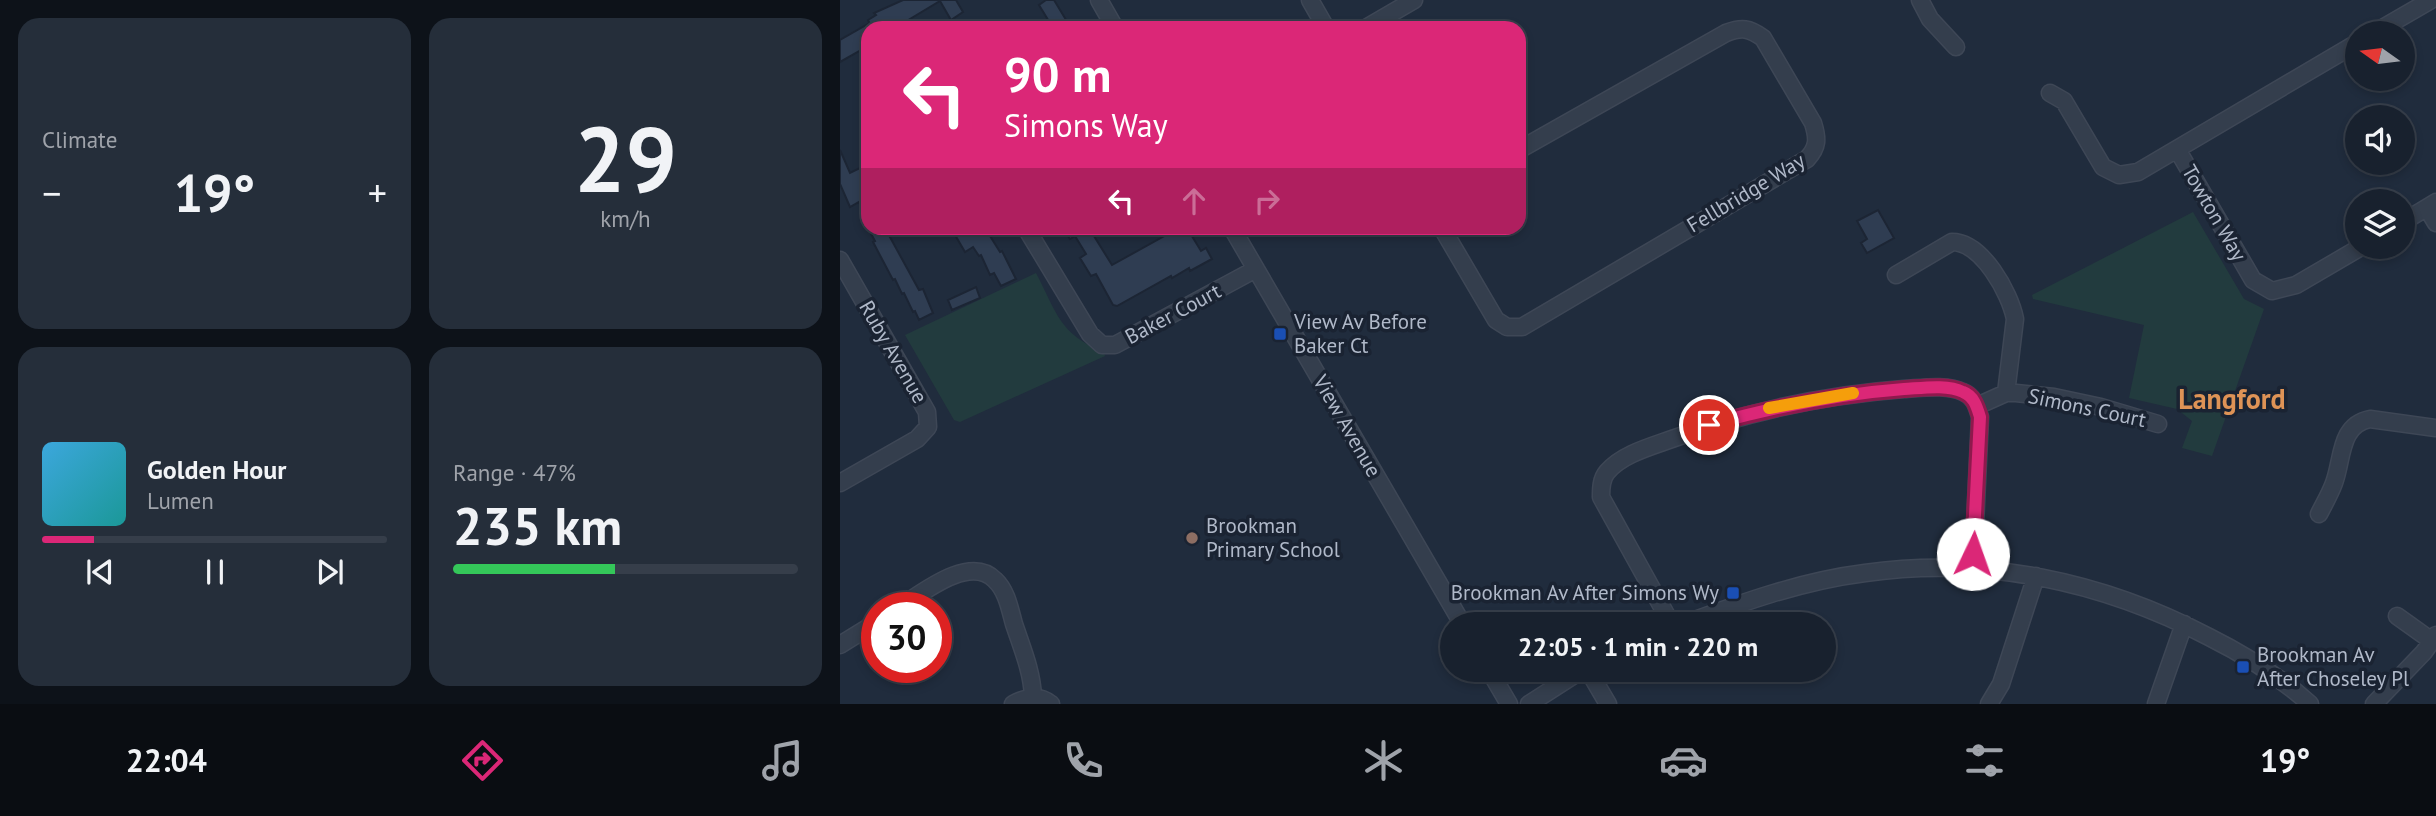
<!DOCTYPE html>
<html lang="en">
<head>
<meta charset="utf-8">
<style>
  body { margin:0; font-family:"PT Sans",sans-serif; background:#252e3a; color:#f1f3f6; height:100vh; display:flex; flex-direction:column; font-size:26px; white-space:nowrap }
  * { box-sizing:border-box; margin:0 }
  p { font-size:23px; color:#9fa3aa }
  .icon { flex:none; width:38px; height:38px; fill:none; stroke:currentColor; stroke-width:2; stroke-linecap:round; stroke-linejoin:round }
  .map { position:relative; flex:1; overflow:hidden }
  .panel { display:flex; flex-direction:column; gap:18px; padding:18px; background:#0d1219; width:840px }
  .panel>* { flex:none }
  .top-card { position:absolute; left:21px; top:21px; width:665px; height:214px; border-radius:21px; box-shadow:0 4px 10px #0003,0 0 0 2px #363e4a; background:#db2777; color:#fff; overflow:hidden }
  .needle { width:46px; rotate:284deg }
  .controls { position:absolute; left:1505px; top:21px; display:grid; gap:14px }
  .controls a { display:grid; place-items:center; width:70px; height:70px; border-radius:50%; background:#18212e; box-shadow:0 4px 10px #0003,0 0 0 2px #363e4a; font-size:35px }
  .speed { position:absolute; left:21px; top:592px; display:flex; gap:14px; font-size:35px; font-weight:700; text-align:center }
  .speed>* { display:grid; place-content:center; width:91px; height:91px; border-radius:50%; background:#18212e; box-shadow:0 4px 10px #0003,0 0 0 2px #363e4a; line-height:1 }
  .speed .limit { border:10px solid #d22; background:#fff; color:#111 }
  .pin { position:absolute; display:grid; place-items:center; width:60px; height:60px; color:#fff; margin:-30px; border:4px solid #fff; border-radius:50%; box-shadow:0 2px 7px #0007 }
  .me { position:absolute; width:77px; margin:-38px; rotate:3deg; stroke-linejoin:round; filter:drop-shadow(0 0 5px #0008) }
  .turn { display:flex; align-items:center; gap:24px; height:147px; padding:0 28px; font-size:32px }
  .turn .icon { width:91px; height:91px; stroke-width:2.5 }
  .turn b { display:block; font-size:49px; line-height:60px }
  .lanes { display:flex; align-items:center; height:66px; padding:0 28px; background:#0003; justify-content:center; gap:35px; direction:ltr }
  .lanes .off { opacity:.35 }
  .big { font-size:52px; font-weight:600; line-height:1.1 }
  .panel .tile { flex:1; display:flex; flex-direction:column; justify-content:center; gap:10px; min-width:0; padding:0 24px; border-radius:21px; background:#252e3a }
  .panel .dial { align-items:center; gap:0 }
  .dial b { font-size:91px; line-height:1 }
  .song { display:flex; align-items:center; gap:21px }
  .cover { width:84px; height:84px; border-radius:10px; background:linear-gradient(135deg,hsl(200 70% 55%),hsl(180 70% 35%)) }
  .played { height:7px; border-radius:4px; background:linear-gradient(90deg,#db2777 15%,#363e4a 15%) }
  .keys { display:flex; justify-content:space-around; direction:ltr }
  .heat { display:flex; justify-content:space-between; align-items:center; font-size:38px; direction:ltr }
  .charge { height:10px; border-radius:5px; background:linear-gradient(90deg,#34c759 47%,#363e4a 0) }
  .panel .tiles { flex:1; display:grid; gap:18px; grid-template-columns:repeat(2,1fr) }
  .trip { position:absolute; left:600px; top:612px; width:396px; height:70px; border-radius:35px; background:#18212e; box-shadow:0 4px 10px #0003,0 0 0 2px #363e4a; font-weight:600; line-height:70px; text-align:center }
  .tab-bar { display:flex; height:112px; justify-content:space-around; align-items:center; background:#0a0d12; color:#9fa3aa }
  .tab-bar .icon { width:49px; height:49px }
  .tab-bar .active { color:#db2777 }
  .tab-bar b { font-size:32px; color:#f1f3f6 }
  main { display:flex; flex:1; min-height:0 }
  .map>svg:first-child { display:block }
  .green { fill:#223b3e }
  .building { fill:#2f3d52; stroke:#1c2534; stroke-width:2 }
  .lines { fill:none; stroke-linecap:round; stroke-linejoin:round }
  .minor-casing { stroke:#3e4756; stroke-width:19 }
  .minor { stroke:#343e4d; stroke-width:16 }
  .route-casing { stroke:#8e194d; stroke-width:18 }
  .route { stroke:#db2777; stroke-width:12 }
  .slow { stroke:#f59e0b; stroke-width:12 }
  .transit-dot { fill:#1a4fb4; stroke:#1a2332; stroke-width:2.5 }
  .education-dot { fill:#8d6e63; stroke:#1a2332; stroke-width:2.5 }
  .labels { text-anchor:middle; stroke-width:7; stroke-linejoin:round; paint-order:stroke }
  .street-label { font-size:21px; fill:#b0b9c9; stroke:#1a2332 }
  .poi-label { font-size:21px; fill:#b0b9c9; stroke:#1a2332; text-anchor:start }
  .district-label { font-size:28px; font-weight:bold; fill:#de9356; stroke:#1a2332 }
</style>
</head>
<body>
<main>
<section class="panel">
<div class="tiles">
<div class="tile"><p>Climate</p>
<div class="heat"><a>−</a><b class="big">19°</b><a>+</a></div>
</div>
<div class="tile dial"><b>29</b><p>km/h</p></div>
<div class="tile">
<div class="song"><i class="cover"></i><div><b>Golden Hour</b><p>Lumen</p></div></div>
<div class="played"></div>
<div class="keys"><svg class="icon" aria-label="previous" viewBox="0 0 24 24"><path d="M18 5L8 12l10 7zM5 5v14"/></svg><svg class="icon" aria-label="pause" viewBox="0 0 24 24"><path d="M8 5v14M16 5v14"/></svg><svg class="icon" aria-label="next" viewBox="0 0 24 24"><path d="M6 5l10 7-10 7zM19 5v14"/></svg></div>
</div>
<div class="tile"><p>Range · 47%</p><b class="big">235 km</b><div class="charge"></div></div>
</div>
</section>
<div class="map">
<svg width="1596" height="704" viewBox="0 0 1596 704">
  <rect width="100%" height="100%" fill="#202c3d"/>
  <path class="green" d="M1353 212 1404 299 1424 309 1372 456 1342 448 1352 421 1337 409 1289 398 1304 325 1193 299 1192 295Z
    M196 273C217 313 219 334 264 352L265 356 120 422 114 420 65 335Z"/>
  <path class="building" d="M63 0H116L123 12 111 20 100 1 60 25 62 28H32L28 20 36 15 34 13Z
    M206 0H214L231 28H213L199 5Z
    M28 24V46L0 62V40Z
    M0 150 10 173 28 164V221L19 202 10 207 0 184Z
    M1038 210 1054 238 1027 253 1021 243 1027 239 1017 221Z
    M35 228H45L79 290 83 289 93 313 79 320 75 311 73 312 64 293 62 294 55 279 53 280 33 242 35 241 29 230Z
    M111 228H145L160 252 162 251 176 279 161 286 154 273 150 275 141 255 139 256 133 247 125 252Z
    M223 228H249L272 265 328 234 324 228H347L361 251 366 248 372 259 350 271 349 268 332 278 331 276 277 306 273 305 256 274 251 276 240 258 246 254 235 236 230 239Z
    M136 287 140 298 112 310 108 300Z"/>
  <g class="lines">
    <g class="minor-casing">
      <path id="minor" d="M259 0 275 28
        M470 0 486 28
        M1080 0 1090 19 1116 47
        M526 28 574 0
        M1534 33 1591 0
        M1210 93 1224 101 1263 167 1279 175 1298 172 1517 43
        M1337 149 1413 280 1432 291 1456 285 1521 247
        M1587 208 1596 223
        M1563 222 1596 202
        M186 228 250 334 262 345H275L416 269
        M392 228 623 625
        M602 228 656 320 667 327H682L967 159C978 147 978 139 973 123L923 38C909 28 902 27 886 33L679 150
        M0 260 87 412 88 427 77 439 0 483
        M1056 275 1112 242C1142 242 1170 293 1175 319L1166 393
        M1137 406 1166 393H1176L1214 397 1261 407 1318 424
        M1479 514C1484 504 1490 494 1494 483 1503 459 1499 425 1530 419L1596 428
        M60 607C82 593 130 554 155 580 167 591 170 610 174 624 182 648 192 671 193 697
        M1557 616 1592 641
        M832 625 761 497C761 489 761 479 767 472 781 455 809 447 829 440 906 412 982 395 1064 389 1082 388 1107 384 1123 392 1134 396 1137 407 1140 417L1133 568
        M841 625C901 603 961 581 1025 573 1144 556 1262 581 1369 637 1405 655 1440 677 1470 704
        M0 645 37 622
        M649 670 669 704
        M748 670 768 704
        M173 704C186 697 199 694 211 704
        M689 704 742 670
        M1149 704 1161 684 1196 576
        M1316 704 1344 624
        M1534 704 1584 652 1596 635"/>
    </g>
    <use href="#minor" class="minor"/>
  </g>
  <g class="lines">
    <g class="route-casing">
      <path id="route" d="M869 425C934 407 997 394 1064 389 1082 388 1107 384 1123 392 1134 396 1137 407 1140 417L1133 554"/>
    </g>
    <use href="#route" class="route"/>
    <path class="slow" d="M929 408 1013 393"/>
  </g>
  <g class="transit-dot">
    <rect x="433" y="327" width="14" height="14" rx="3.5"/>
    <rect x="886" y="586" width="14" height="14" rx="3.5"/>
    <rect x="1396" y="660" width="14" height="14" rx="3.5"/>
  </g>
  <circle class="education-dot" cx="352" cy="538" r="7"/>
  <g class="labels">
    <g class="street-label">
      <text transform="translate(906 193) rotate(-31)" y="7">Fellbridge Way</text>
      <text transform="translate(1374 213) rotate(60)" y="7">Towton Way</text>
      <text transform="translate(333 314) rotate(-28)" y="7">Baker Court</text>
      <text transform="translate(53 352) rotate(60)" y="7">Ruby Avenue</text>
      <text transform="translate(1247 408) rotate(12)" y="7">Simons Court</text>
      <text transform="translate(507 426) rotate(60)" y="7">View Avenue</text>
    </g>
    <g class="poi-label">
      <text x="454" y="329">View Av Before<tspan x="454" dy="24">Baker Ct</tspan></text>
      <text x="366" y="533">Brookman<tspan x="366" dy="24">Primary School</tspan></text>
      <text x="879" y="600" text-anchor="end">Brookman Av After Simons Wy</text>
      <text x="1417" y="662">Brookman Av<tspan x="1417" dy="24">After Choseley Pl</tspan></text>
    </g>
    <g class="district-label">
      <text x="1392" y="409">Langford</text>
    </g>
  </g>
</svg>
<div class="controls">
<a><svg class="needle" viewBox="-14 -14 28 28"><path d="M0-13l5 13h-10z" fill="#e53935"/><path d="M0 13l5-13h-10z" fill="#9fa3aa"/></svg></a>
<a><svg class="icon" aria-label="sound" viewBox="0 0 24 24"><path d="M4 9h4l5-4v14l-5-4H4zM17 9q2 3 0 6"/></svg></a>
<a><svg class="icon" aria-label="layers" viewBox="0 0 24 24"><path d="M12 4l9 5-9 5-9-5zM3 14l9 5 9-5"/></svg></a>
</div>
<div class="speed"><div class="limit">30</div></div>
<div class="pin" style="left:869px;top:425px;background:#d93025"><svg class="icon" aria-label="arrive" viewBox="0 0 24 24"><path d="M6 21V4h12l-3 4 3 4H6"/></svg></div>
<svg class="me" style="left:1133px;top:554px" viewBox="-20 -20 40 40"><circle r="19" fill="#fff"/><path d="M0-13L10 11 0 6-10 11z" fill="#db2777"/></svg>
<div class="trip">22:05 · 1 min · 220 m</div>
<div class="top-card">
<div class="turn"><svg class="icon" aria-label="left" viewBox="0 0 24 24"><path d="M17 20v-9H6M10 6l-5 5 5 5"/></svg><div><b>90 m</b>Simons Way</div></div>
<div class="lanes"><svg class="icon" aria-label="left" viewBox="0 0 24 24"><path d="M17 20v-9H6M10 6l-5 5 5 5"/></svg><svg class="icon off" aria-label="ahead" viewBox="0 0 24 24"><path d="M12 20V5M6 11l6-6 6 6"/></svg><svg class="icon off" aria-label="right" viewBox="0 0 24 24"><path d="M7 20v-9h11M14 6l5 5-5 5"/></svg></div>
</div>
</div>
</main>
<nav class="tab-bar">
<b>22:04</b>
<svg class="icon active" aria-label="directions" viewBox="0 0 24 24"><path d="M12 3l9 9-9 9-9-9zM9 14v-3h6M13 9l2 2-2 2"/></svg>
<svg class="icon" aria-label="music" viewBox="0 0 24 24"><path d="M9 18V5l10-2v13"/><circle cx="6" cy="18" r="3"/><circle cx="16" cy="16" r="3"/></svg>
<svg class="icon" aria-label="phone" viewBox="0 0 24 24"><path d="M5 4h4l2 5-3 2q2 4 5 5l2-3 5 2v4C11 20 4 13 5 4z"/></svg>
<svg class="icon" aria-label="climate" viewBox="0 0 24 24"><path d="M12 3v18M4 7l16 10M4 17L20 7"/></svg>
<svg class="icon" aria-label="car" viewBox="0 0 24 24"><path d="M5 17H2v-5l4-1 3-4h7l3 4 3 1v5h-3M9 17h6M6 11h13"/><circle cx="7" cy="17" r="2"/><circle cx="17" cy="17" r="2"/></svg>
<svg class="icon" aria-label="filters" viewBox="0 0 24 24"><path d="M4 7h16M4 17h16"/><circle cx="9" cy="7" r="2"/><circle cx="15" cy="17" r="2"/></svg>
<b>19°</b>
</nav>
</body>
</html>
